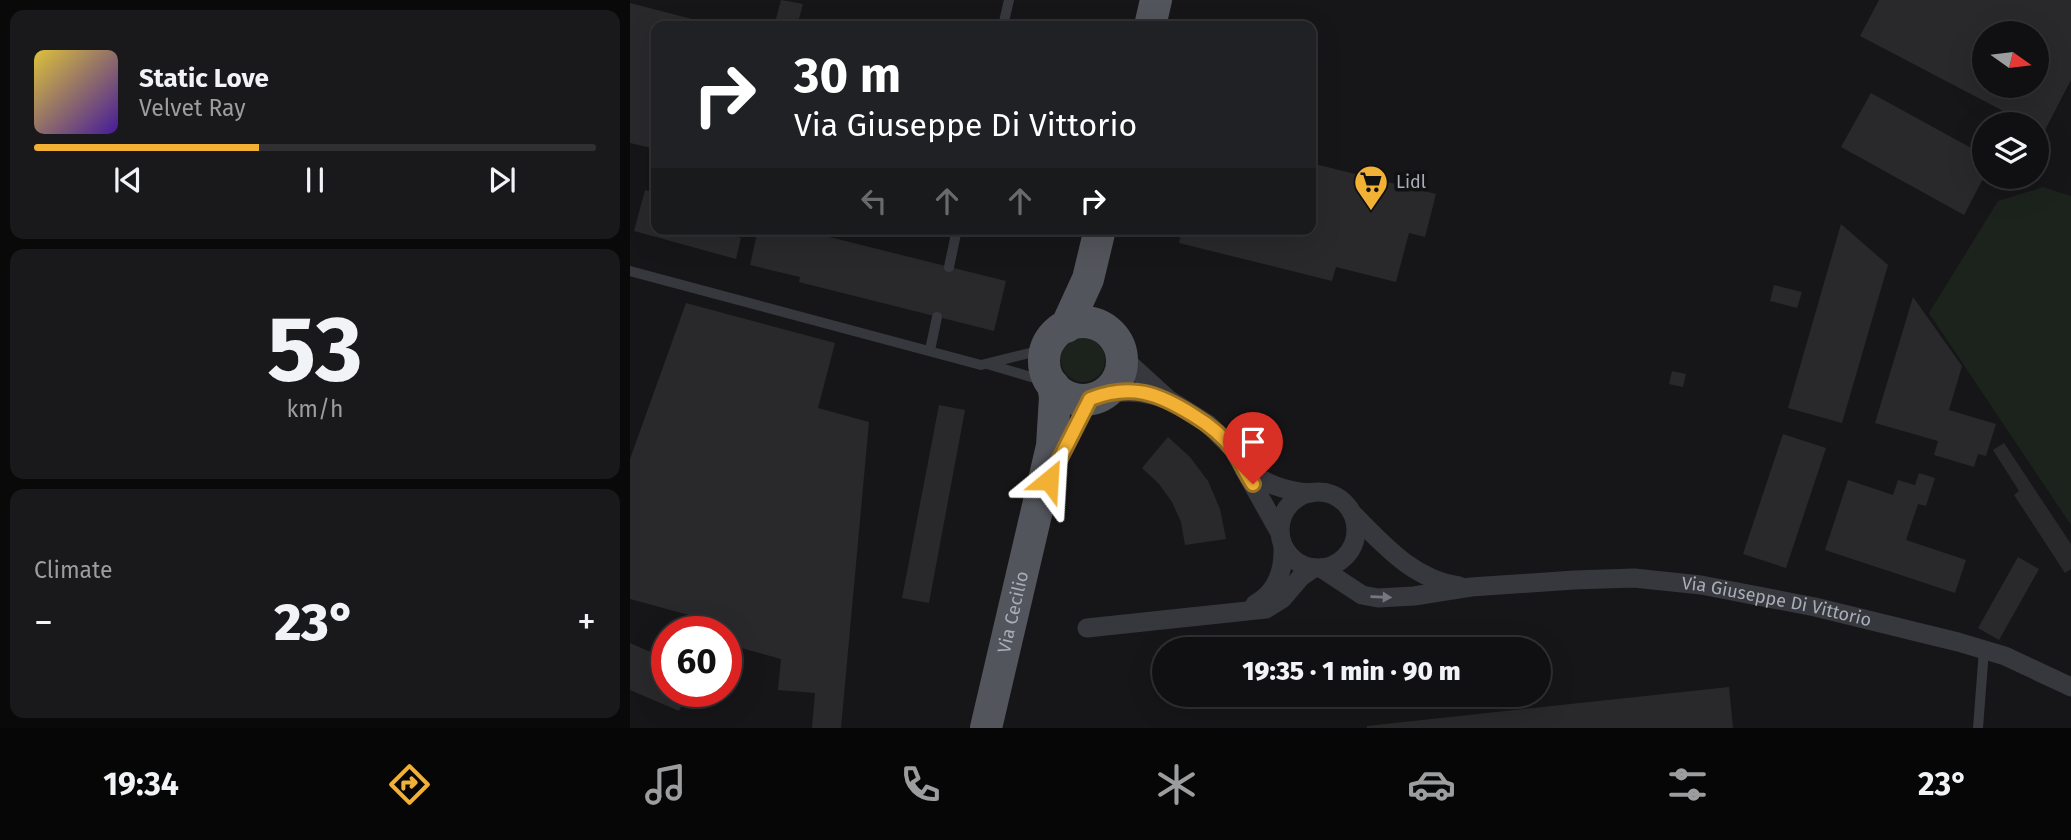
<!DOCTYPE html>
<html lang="en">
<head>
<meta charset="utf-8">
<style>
  body { margin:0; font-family:"Fira Sans",sans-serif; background:#19191b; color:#f1f3f6; height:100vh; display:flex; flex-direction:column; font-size:26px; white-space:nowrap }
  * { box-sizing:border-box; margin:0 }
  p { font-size:23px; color:#9c9d9f }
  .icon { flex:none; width:38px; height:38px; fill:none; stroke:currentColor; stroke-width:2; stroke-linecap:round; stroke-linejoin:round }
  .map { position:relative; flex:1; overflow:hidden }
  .side { display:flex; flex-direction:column; gap:10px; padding:10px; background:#09090a; width:630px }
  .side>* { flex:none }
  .hud { position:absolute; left:21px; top:21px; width:665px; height:214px; border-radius:14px; box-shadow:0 7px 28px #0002,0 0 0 2px #303032; background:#202124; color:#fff; overflow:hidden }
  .needle { width:46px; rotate:104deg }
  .tools { position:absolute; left:1342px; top:21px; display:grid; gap:14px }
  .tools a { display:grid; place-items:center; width:77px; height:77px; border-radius:50%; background:#101012; box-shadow:0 7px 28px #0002,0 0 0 2px #303032; font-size:35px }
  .speed { position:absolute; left:21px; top:616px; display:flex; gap:14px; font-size:35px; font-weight:700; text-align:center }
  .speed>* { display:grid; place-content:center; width:91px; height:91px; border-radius:50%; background:#101012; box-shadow:0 7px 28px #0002,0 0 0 2px #303032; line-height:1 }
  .speed .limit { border:10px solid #d22; background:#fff; color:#111 }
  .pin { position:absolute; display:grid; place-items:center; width:60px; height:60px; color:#fff; margin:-72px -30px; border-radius:50% 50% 50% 0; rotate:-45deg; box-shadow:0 0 7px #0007 }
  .pin .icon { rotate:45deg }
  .me { position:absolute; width:77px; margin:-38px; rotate:27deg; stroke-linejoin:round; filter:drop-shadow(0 0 5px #0008) }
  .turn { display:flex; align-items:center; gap:24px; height:147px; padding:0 28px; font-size:32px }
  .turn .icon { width:91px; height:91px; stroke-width:2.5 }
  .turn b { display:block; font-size:49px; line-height:60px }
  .lanes { display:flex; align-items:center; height:66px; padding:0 28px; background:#0003; justify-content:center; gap:35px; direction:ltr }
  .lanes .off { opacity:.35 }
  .big { font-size:52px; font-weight:800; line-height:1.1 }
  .side .widget { flex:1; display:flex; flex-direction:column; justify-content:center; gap:10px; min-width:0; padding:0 24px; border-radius:14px; background:#19191b }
  .side .dial { align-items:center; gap:0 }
  .dial b { font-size:91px; line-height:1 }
  .song { display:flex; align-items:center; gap:21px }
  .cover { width:84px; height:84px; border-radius:10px; background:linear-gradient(135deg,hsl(50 70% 55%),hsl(260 70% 35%)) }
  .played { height:7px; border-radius:4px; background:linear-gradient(90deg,#f2b134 40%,#303032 40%) }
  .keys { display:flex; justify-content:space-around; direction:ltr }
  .heat { display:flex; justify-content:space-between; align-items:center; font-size:38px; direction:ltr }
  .trip { position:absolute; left:522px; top:637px; width:399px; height:70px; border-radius:35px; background:#101012; box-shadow:0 7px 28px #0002,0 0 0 2px #303032; font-weight:800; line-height:70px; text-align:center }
  .dock { display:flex; height:112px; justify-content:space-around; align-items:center; background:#060607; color:#9c9d9f }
  .dock .icon { width:49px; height:49px }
  .dock .on { color:#f2b134 }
  .dock b { font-size:32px; color:#f1f3f6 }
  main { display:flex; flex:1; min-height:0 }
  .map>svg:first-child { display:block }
  .green { fill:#1c231d }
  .building { fill:#29292c; fill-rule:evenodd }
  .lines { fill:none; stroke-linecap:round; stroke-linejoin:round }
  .lane { stroke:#37383d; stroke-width:10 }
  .street { stroke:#37383d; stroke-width:19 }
  .primary { stroke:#53555c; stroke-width:32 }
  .oneway { fill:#757881 }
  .route-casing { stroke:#9d7322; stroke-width:18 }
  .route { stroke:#f2b134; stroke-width:12 }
  .labels { text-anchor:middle; stroke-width:7; stroke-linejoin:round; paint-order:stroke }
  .poi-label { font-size:18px; fill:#a8adb8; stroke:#111113; text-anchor:start }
  .street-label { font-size:18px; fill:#a8adb8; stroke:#111113 }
</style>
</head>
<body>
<main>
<section class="side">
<div class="widget">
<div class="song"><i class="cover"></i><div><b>Static Love</b><p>Velvet Ray</p></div></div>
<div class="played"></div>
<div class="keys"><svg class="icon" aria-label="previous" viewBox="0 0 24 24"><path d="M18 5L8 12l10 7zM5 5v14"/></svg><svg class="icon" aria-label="pause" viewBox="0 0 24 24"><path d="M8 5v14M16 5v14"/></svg><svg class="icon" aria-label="next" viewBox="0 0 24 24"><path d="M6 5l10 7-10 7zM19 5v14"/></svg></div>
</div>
<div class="widget dial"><b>53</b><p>km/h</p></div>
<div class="widget"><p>Climate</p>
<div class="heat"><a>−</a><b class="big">23°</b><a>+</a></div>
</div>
</section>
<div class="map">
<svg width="1441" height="728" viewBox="0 0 1441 728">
  <rect width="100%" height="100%" fill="#161618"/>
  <path class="green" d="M1413 187 1441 196V525L1299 313 1368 201Z
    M431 360a22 22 0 1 1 44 0a22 22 0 1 1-44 0Z"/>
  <path class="building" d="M151 0 173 4 167 26H144Z
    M1249 0H1441V80L1414 132 1407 129V124H1398L1230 36ZM1354 33H1407V86H1354Z
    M0 3 85 25 26 26V149L0 143Z
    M1241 93 1354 155V177L1334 215 1211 147Z
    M681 163 806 194 795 237 779 233 766 282 706 267 702 281 549 243 552 229H681Z
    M15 190 26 193V229H78L111 238 106 259 4 231Z
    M1211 224 1258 265 1212 423 1158 408Z
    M128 229H167L376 281 364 331 169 282 170 277 120 265Z
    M1144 285 1172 292 1167 308 1140 301Z
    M1283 297 1332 366 1319 410 1366 424 1356 456 1348 454 1344 467 1304 455 1308 441 1245 423Z
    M56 303 205 343 188 408 239 422 211 728H182L185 693 148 690 151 659 96 644V632H67L70 618 0 599V459Z
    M1042 371 1056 374 1053 387 1039 384Z
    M309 405 335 410 299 603 272 598Z
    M1153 434 1196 448 1156 568 1113 554Z
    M538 437 560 457 578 481 590 509 596 539 555 545 551 522 542 502 529 484 512 468Z
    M1374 443 1441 544V569L1435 573 1384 495 1389 491 1363 450Z
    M1289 473 1305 478 1296 506 1288 504 1276 540 1336 560 1325 593 1195 550 1218 480 1263 495 1268 480 1285 485Z
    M1388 557 1409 569 1369 640 1348 628Z
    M0 643 37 659V691H58L49 711 0 690Z
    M1099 687 1103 728H737V726Z"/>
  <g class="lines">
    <path class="lane" d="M373 26 379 0
      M319 267 327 229
      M0 271 351 365 416 349
      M300 350 307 317
      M357 364 401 377 419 379
      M1348 728 1354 650"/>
    <g class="street">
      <path d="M492 357 538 399 578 424 603 449 614 469"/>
      <path d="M473 394C496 391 510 391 533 398"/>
      <circle cx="688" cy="530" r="38"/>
      <path d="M723 514C755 546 783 579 829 586"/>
      <path d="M650 533 614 469C637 484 653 491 681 493"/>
      <path id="s1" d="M691 568 732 595 748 598 784 596 841 587 944 580 1004 578 1071 585 1185 607 1328 642 1375 656 1441 687"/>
      <path d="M625 604C647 592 654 570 653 546"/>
      <path d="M457 628 636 609 652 599 671 577 684 568"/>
    </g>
    <g class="primary">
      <path d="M520 26 526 0"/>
      <circle cx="453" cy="361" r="39"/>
      <path d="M436 327 458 279 470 229"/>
      <path id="s2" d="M356 728 422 446 425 397 423 385"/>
    </g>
  </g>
  <defs><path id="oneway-solid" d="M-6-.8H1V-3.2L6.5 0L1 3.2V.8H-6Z" transform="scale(1.75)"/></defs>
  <use class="oneway" href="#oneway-solid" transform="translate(751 597) rotate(2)"/>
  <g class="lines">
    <g class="route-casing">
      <path id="route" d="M419 480 460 399C501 383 528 393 563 415 578 424 594 437 604 451 611 462 616 474 623 484"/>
    </g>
    <use href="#route" class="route"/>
  </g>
  <defs>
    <g id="supermarket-pin" transform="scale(1.75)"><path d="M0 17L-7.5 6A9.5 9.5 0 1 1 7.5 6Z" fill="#f2b134" stroke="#111113"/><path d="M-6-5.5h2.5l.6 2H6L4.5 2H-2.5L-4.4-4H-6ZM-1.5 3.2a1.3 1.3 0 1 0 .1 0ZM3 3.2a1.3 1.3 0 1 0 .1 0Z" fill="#111"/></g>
  </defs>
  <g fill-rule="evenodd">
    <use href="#supermarket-pin" x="741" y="182"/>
  </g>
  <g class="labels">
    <g class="poi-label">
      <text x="766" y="188">Lidl</text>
    </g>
    <g class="street-label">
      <text dy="6" stroke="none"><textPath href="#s1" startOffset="467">Via Giuseppe Di Vittorio</textPath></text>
      <text dy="6" stroke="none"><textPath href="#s2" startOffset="119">Via Cecilio</textPath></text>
    </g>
  </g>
</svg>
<div class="tools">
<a><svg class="needle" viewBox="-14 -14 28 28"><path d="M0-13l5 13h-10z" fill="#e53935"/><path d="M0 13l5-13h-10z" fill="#9c9d9f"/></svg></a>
<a><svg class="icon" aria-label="layers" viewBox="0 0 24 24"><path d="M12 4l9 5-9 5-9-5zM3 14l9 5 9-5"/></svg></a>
</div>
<div class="speed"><div class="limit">60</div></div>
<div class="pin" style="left:623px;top:484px;background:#d93025"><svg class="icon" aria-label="arrive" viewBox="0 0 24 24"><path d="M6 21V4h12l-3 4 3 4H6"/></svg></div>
<svg class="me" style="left:419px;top:480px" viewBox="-20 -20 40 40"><path d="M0-17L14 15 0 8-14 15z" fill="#f2b134" stroke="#fff" stroke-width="4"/></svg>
<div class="trip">19:35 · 1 min · 90 m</div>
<div class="hud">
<div class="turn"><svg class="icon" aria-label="right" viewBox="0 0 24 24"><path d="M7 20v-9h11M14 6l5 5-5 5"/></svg><div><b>30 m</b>Via Giuseppe Di Vittorio</div></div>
<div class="lanes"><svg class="icon off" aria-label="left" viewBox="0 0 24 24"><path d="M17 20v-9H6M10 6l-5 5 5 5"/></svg><svg class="icon off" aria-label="ahead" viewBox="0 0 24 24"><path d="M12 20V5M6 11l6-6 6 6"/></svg><svg class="icon off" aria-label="ahead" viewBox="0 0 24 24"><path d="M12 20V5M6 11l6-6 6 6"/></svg><svg class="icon" aria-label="right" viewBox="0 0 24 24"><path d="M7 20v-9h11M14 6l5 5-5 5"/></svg></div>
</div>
</div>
</main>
<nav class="dock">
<b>19:34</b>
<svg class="icon on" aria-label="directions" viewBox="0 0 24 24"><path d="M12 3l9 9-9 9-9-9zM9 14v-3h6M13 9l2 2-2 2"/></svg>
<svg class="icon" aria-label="music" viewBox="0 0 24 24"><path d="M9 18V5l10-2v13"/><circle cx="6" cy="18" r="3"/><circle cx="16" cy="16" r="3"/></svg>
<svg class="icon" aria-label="phone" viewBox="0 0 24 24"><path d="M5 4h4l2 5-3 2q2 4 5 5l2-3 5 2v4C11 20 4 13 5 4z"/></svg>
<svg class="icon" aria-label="climate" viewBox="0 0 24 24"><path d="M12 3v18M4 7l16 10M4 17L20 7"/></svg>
<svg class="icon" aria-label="car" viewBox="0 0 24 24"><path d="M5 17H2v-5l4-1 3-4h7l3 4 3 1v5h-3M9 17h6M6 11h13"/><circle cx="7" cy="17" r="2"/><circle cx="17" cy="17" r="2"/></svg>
<svg class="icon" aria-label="filters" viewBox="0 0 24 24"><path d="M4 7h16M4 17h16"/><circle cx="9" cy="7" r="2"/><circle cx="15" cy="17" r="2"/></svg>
<b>23°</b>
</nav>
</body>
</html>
